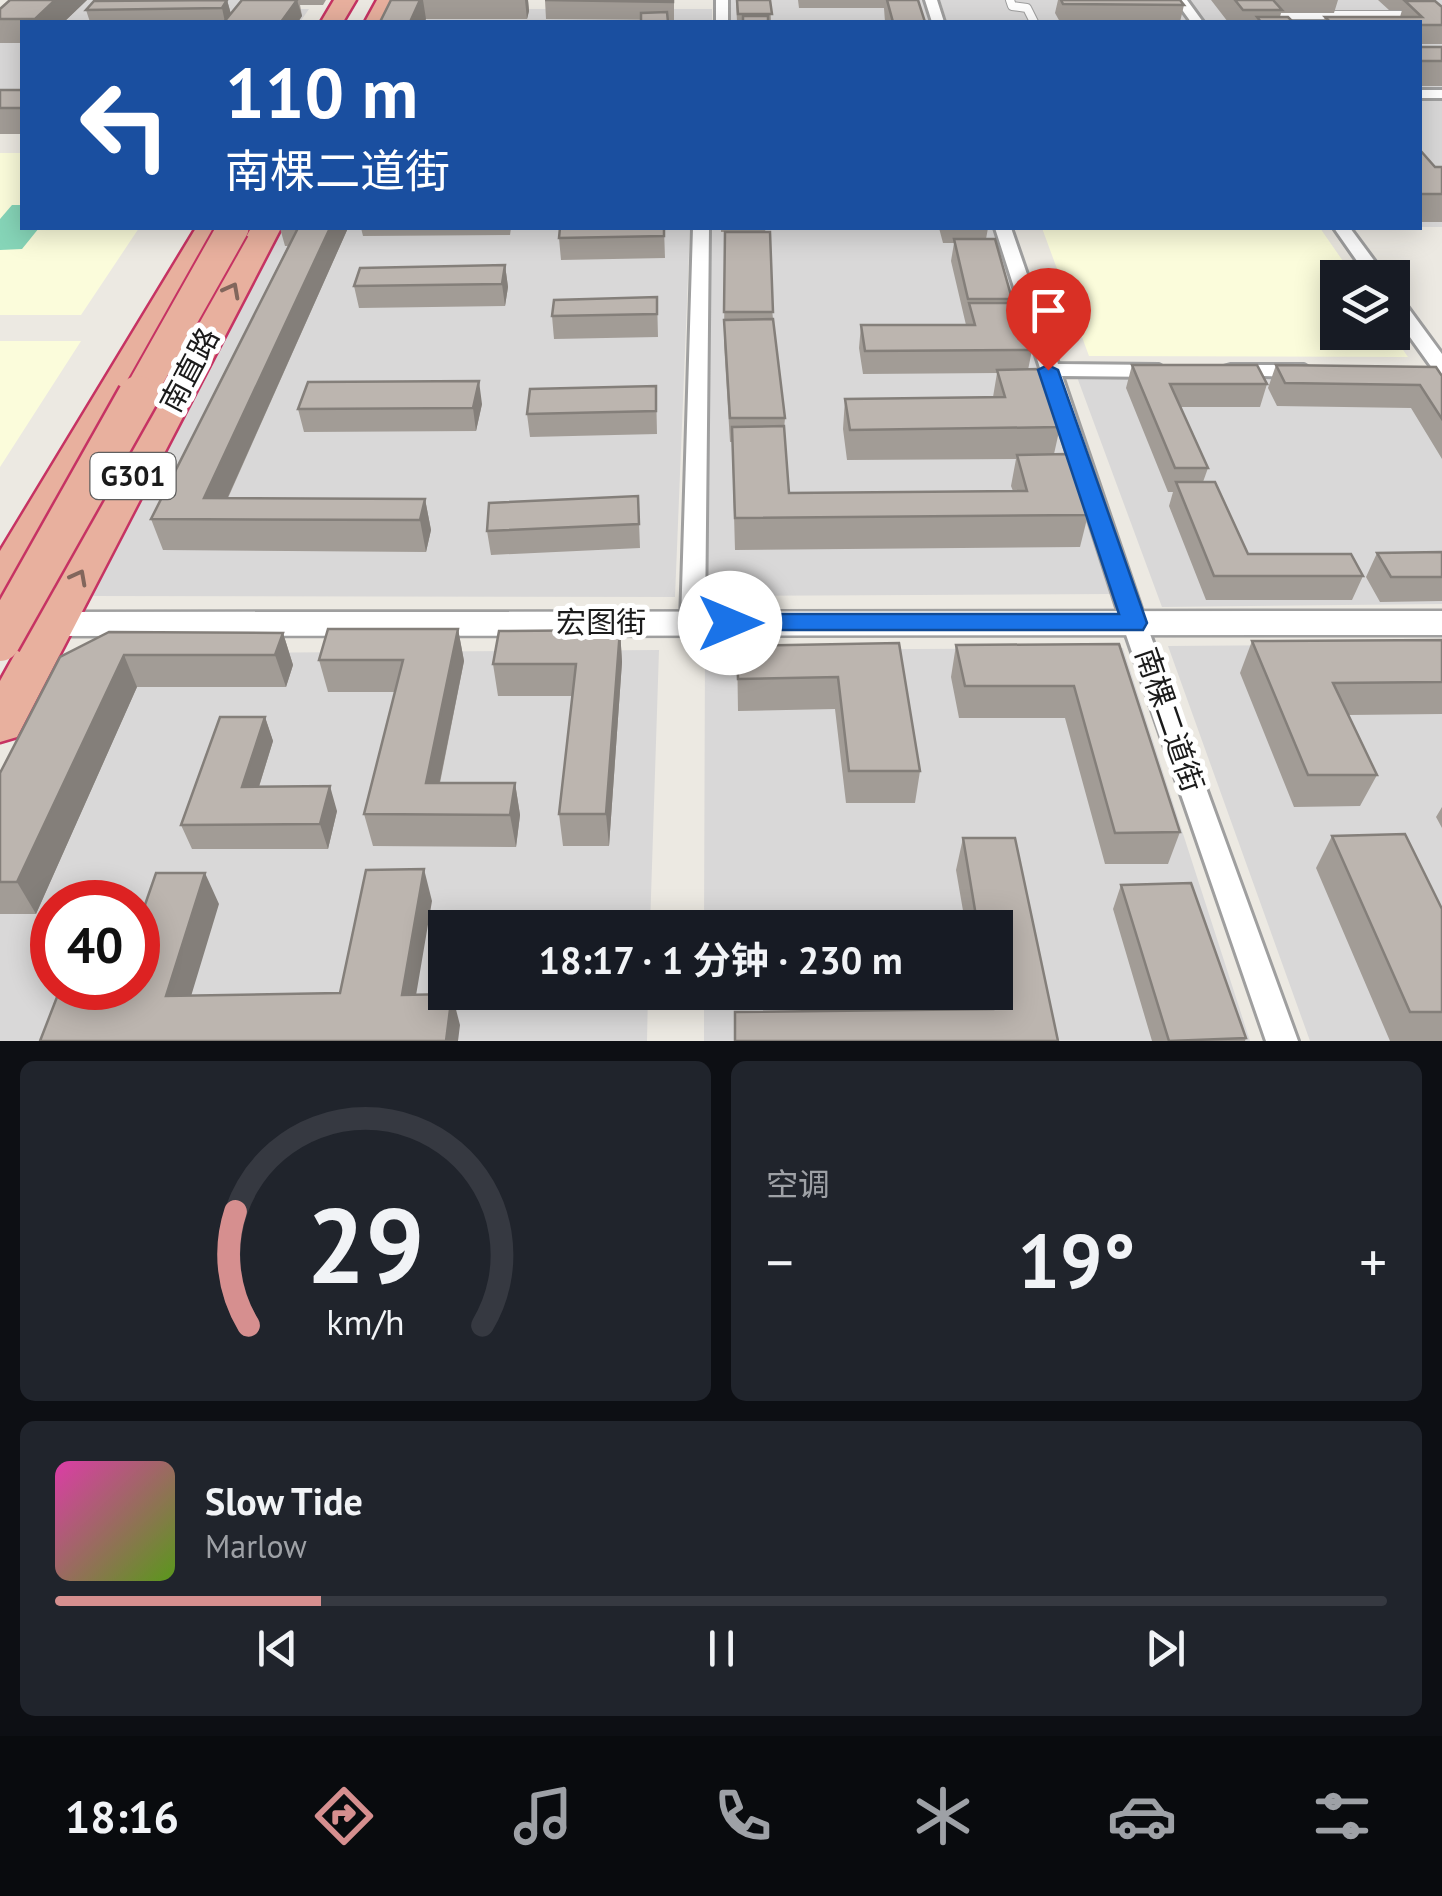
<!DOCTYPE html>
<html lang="zh">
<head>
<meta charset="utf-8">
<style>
  body { margin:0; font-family:"PT Sans","Noto Sans SC",sans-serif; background:#20242c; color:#f1f3f6; height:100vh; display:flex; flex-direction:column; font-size:38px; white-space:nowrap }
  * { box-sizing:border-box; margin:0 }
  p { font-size:32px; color:#9ea1a6 }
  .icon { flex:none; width:55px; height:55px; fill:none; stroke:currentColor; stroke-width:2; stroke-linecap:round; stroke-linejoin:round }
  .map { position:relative; height:1041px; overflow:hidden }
  .panel { display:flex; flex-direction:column; gap:20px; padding:20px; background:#0d0f14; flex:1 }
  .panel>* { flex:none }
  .hud { position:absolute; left:20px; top:20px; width:1402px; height:210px; border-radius:0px; box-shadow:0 5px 25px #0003; background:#1a4fa0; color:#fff; overflow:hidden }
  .fabs { position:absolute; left:1320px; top:260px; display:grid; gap:20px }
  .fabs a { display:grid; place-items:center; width:90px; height:90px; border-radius:0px; background:#171b24; box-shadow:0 5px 25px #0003; font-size:50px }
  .speed { position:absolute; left:30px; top:880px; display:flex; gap:20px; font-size:50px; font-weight:700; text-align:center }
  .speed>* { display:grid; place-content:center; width:130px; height:130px; border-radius:50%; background:#171b24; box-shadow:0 5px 25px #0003; line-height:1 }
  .speed .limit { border:15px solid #d22; background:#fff; color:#111 }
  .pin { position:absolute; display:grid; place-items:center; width:85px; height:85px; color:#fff; margin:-102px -42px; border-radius:50% 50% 50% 0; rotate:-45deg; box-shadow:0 0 10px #0007 }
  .pin .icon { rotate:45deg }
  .me { position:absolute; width:110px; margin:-55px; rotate:90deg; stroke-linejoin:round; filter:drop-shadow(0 0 8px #0008) }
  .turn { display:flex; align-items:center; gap:35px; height:210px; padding:0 40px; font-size:45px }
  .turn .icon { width:130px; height:130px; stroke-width:2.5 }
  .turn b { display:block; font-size:70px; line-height:85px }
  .big { font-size:75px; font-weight:700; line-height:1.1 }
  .panel .widget { flex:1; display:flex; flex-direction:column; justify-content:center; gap:15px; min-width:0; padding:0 35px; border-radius:15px; background:#20242c }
  .panel .dial { align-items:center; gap:0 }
  .dial svg { height:260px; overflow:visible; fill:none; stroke:#363941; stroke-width:7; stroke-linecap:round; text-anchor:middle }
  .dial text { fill:#f1f3f6; stroke:none }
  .song { display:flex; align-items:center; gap:30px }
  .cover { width:120px; height:120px; border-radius:15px; background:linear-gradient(135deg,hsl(320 70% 55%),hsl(90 70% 35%)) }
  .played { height:10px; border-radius:5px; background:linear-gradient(90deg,#d68f8f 20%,#363941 20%) }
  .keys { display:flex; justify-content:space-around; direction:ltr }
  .heat { display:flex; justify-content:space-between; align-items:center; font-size:55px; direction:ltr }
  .panel .tiles { flex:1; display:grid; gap:20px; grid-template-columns:1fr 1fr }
  .widget:last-child { grid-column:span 2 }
  .trip { position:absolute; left:428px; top:910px; width:585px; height:100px; border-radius:0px; background:#171b24; box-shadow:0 5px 25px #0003; font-weight:700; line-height:100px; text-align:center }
  .tabs { display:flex; height:160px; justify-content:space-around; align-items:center; background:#090b0e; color:#9ea1a6 }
  .tabs .icon { width:70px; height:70px }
  .tabs .current { color:#d68f8f }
  .tabs b { font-size:45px; color:#f1f3f6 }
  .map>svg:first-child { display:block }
  .residential { fill:#d9d8d8; fill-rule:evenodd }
  .education { fill:#fbfcdb }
  .pitch { fill:#86d5b8 }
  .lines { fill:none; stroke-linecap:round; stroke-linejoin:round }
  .service-casing { stroke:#9f9f9f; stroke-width:10 }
  .minor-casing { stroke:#9f9f9f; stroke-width:6 }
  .tertiary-casing { stroke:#9f9f9f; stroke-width:5 }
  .trunk-casing { stroke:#c63363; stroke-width:5 }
  .service { stroke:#fff; stroke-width:8 }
  .minor { fill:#fff; fill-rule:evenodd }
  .tertiary { fill:#fff; fill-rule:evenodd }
  .trunk { fill:#e8b09e; fill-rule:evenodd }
  .trunk-bridge-far1-casing { stroke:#c63363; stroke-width:35; stroke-linecap:butt }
  .trunk-bridge-casing { stroke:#c63363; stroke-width:45; stroke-linecap:butt }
  .trunk-bridge-far1 { stroke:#e8b09e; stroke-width:31 }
  .trunk-bridge { stroke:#e8b09e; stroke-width:40 }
  .wall { fill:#a29c96 }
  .shaded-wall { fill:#847f7a }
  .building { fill:#bcb5af; stroke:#847f7a; stroke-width:2.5 }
  .oneway { stroke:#82665c }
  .route { fill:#1a73e8; stroke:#114b97; stroke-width:2.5 }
  .labels { text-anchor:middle; stroke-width:10; stroke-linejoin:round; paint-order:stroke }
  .shield { fill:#fff; stroke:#5f5f5f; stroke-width:2.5 }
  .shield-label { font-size:28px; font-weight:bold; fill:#1b1b1b }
  .street-label { font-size:30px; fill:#1b1b1b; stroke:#fff }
</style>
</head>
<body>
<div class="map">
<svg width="1442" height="1041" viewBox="0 0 1442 1041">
  <rect width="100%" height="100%" fill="#ece9e2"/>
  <path class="residential" d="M18 0H243L237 9H309L300 22H22V92H0V15Z
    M728 0H926L932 22H728Z
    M940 0H1174L1189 22H947Z
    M1188 0H1442V227H1420V22H1205Z
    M397 9H712V22H391Z
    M278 228H690L675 597 88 596Z
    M708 228H997L1112 594 708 596Z
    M1077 377 1431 379 1442 395V604L1162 607Z
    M1442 644V1041H1310L1168 646Z
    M1123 648 1250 1041H704V993L995 992V928L704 927 705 650Z
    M659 650 650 927 445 928V992L648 993 647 1041H0V805L73 654ZM52 902H138V988H52Z"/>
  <path class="education" d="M0 153H22V228H139L81 315H0Z
    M1042 228H1320L1354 277 1338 278V332L1391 333 1408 357 1089 356Z
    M0 341H81L0 467Z"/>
  <path class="pitch" d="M12 205H22V228H39L22 249 0 250V219Z"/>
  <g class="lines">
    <g class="service-casing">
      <path id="service" d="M1010 0 1012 6 1027 8 1034 22
        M1266 15H1442"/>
    </g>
    <g class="minor-casing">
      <path id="minor" d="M716 0H728V22H716Z
        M925 0H937L944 22H932Z
        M1175 0H1187L1203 22H1191Z
        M1420 90H1442V98H1420Z
        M693 228H709L705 623 702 629H684L681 623Z
        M995 228H1011L1058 364 1159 365 1169 371 1159 377 1062 376 1146 623 1298 1041H1266L1122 623Z
        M1334 228H1350L1387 278H1369Z
        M1392 293 1398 294 1442 354V374L1435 372 1392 312Z
        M1231 365H1304L1314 371 1304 377 1224 375 1221 371 1224 367Z"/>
    </g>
    <g class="tertiary-casing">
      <path id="tertiary" d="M1442 611V635L38 636 26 632 22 624 26 616 38 612Z"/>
    </g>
    <g class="trunk-casing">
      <path id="trunk" d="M334 0H356L343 22H321Z
        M377 0H399L387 22H365Z
        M196 228H226L15 596 0 601V551Z
        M251 228H281L17 737 0 742V681Z"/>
    </g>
    <use href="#service" class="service"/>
    <use href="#minor" class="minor"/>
    <use href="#tertiary" class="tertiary"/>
    <use href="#trunk" class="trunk"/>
    <g class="trunk-bridge-far1-casing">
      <path id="trunk-bridge-far1" d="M137 398 233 228"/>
    </g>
    <g class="trunk-bridge-casing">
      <path id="trunk-bridge" d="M0 641 138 396"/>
    </g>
    <use href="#trunk-bridge-far1" class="trunk-bridge-far1"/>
    <use href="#trunk-bridge" class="trunk-bridge"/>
  </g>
  <path class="wall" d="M10 0H87L64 22H22V43H0V9Z
    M227 0 231 14 242 0H326L323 5H300L302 16 298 22H90L86 10Z
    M391 0H528L529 11 527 19H426L424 22H380Z
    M545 0H674V20L546 19Z
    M736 0H770L771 22H737Z
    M798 0H918L925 22H885L884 8H799Z
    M1058 0H1180L1184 5 1180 22H1060L1055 13Z
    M1211 0H1338L1334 13H1281L1280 17 1293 22H1228Z
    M1378 0H1428L1442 7V44H1420V22H1323L1325 17H1400L1402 10H1389Z
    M1420 47H1442V86H1420Z
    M0 90H22V134H0Z
    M1420 150 1435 167H1442V222H1420Z
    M280 228H348L228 498 425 499 431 530 426 552 163 550 151 519 288 246H285Z
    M361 228H511L510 235 363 236Z
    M664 228 665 258 561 260 559 238Z
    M721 228H765L773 319 785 418 784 430 789 493 1013 491 1011 486 1016 459 847 460 843 429 845 399 993 397 997 373 863 374 859 348 861 325H966L951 261 954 243H943L939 228H988L986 239 1032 350 1028 370 1060 427 1054 454 1088 515 1080 547 735 550 732 442H730L724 343 725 232H721Z
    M505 265 508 287 505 306 359 308 354 286Z
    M657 297 658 337 554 339 552 316Z
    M1132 365 1267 384 1260 407H1180L1208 468 1203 482 1248 554 1363 576 1352 600H1206L1169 506 1173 492H1168L1126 388Z
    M1276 365 1442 376V459L1411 408 1277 406 1268 388Z
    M656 386 657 434 530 437 527 414Z
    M482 404 476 431 304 432 298 409Z
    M638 496 640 548 491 555 487 531Z
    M1442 552V601L1380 602 1366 577 1377 553Z
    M458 629 464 661 440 783H515L520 815 516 847 373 846 364 814 395 692H328L319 660Z
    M620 630 622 662 609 846H563L559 814 572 696H498L493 664Z
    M283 633 293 665 286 687H137L36 914H0V773L60 657Z
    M1442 640V714L1348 715 1377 775 1360 806 1294 807 1240 673 1252 641Z
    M899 643 920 771 915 803H846L835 709 738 711 737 646Z
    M1119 644 1180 832 1168 864H1105L1065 718H959L951 677 956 645Z
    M265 717 273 741 259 787 337 811 328 849H192L181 825Z
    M1442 807V828L1436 817Z
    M1332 836 1442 909V1041H1390L1316 868Z
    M963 838 1058 1041H734L735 1012 980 1009 977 992H995V928H966L956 870Z
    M1121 885 1246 1038 1245 1041H1152L1113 909Z"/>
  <path class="shaded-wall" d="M55 0H87L64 22H36L35 19Z
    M227 0 232 18 225 22 222 8Z
    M297 0 302 16 298 22H281Z
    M420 0H423L426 19 424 22H410Z
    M525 0H528L529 11 527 19Z
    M330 228H348L218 519 204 498Z
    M505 265 508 287 505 306 502 284Z
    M479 381 482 404 476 431 473 408Z
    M425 499 431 530 426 552 420 520Z
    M458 629 464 661 433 815 426 783Z
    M620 630 622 662 609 846 606 814Z
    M283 633 293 665 286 687 275 655Z
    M124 655 137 687 36 914 17 882Z
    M265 717 273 741 251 812 242 787Z
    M515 783 520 815 516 847 510 815Z
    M330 786 337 811 328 849 320 824Z
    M424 869 432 901 411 1025 402 995Z
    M205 873 219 904 182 1026 166 996Z
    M452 994 460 1025 458 1041H446Z"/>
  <path class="building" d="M10 0H55L35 19H0V9Z
    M227 0 222 8 86 10 94 1Z
    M242 0H297L281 22H224Z
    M391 0H420L410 22H380Z
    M545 0H673V2Z
    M737 0H770L772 14H738Z
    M887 0H918L925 22H893Z
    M1061 0H1180L1184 5 1063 4Z
    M1235 0H1273L1282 10H1243Z
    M1405 1H1435L1442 7V25H1420V22H1330L1325 17H1422Z
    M667 12 668 22H641V13Z
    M743 16H768V22H743Z
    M1257 17H1288L1293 22H1261Z
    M1420 47H1442V61H1420Z
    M0 90H22V108H0Z
    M1420 150 1435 167H1442V194H1420Z
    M298 228H330L204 498 425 499 420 520 151 519Z
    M560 228H664V236L559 238Z
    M725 232H770L773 312H724Z
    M954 239H995L1012 299H968Z
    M505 265 502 284 354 286 360 268Z
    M657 297V314L552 316 554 300Z
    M969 303H1016L1032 350 865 351 861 325H975Z
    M773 319 785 418H730L724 320Z
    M1132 365H1257L1267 384H1170L1208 468H1175Z
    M1276 365 1436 367 1442 376V419L1420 385 1285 383Z
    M1040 369 1060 427 850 430 845 399 1005 397 997 370Z
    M479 381 473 408 298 409 308 382Z
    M656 386V411L527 414 530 389Z
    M784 426 789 493 1027 491 1017 455 1067 454 1088 515 735 518 732 427Z
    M1176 482H1215L1248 554H1351L1363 576H1214Z
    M638 496 639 524 487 531 489 503Z
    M1442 552V577H1391L1377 553Z
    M328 629H458L426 783H515L510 815 364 814 403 660H319Z
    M620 630 606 814H559L576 664H493L499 631Z
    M109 632 283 633 275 655H124L17 882H0V773L60 657Z
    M1442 640V682L1333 683 1377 775H1308L1252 641Z
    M899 643 920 771H849L838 677 738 679 737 646Z
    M1119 644 1180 832 1115 833 1074 686H965L956 645Z
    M220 717H265L242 787 330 786 320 824 181 825Z
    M1405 834 1442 909V1012H1410L1332 836Z
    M963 838H1015L1058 1041H735V1012L993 1009 990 992H995V928H978Z
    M424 869 402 995 452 994 446 1041H40L57 997 112 996 115 988H138V925L156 873H205L166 996 340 993 366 870Z
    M1191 883 1246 1038 1169 1041 1121 885Z"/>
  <defs><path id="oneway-chevron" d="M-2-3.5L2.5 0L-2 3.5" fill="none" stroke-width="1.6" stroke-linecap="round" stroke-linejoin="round" transform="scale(2.5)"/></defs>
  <g class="oneway">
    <use href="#oneway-chevron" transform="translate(232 290) rotate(-62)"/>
    <use href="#oneway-chevron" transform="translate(79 577) rotate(-62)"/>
  </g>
  <path class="route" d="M1048 365 1058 370 1147 623 1143 630H721L717 623 721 617 730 614H1119L1038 370Z"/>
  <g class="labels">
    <rect class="shield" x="90.5" y="453" width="85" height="46" rx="8"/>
    <g class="shield-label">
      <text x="133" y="486">G301</text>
    </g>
    <g class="street-label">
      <text transform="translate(190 370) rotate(-62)" y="10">南直路</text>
      <text x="601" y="633">宏图街</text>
      <text transform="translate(1169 720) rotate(71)" y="10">南棵二道街</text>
    </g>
  </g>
</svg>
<div class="fabs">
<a><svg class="icon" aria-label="layers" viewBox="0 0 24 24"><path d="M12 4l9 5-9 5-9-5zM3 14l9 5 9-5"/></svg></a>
</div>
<div class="speed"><div class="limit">40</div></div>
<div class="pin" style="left:1048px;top:370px;background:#d93025"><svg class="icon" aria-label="arrive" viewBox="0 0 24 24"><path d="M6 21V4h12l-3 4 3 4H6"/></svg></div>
<svg class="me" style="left:730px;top:623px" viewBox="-20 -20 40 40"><circle r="19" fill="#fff"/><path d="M0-13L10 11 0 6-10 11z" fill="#1a73e8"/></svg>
<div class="trip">18:17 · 1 分钟 · 230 m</div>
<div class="hud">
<div class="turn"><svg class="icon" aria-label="left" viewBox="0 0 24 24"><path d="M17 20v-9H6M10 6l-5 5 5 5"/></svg><div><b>110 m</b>南棵二道街</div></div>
</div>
</div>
<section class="panel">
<div class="tiles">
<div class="widget dial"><svg viewBox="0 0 100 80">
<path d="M14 69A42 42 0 1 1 86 69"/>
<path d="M14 69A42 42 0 0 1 10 34" stroke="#d68f8f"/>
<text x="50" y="56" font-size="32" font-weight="700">29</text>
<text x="50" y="72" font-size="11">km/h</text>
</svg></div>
<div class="widget"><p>空调</p>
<div class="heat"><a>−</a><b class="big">19°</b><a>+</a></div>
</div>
<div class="widget">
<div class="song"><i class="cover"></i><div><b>Slow Tide</b><p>Marlow</p></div></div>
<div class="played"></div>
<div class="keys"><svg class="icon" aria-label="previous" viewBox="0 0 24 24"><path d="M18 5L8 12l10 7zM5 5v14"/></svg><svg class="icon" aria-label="pause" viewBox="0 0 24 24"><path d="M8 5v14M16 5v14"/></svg><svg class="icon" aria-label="next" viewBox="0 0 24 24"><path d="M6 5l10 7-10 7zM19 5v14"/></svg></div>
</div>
</div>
</section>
<nav class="tabs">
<b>18:16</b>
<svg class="icon current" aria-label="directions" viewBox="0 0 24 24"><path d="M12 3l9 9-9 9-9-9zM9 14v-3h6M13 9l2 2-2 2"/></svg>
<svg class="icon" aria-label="music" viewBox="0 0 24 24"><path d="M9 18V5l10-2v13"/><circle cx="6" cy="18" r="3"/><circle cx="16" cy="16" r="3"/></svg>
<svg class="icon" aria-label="phone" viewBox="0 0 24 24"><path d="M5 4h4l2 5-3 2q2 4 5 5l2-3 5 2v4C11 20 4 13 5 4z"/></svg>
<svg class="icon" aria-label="climate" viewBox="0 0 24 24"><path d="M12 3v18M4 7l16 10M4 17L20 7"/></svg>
<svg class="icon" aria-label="car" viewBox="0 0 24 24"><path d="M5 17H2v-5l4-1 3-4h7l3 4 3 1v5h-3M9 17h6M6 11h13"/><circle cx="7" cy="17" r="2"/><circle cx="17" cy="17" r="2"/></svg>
<svg class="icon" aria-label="filters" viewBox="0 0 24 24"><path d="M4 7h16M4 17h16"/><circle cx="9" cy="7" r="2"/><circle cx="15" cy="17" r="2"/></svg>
</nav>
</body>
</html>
